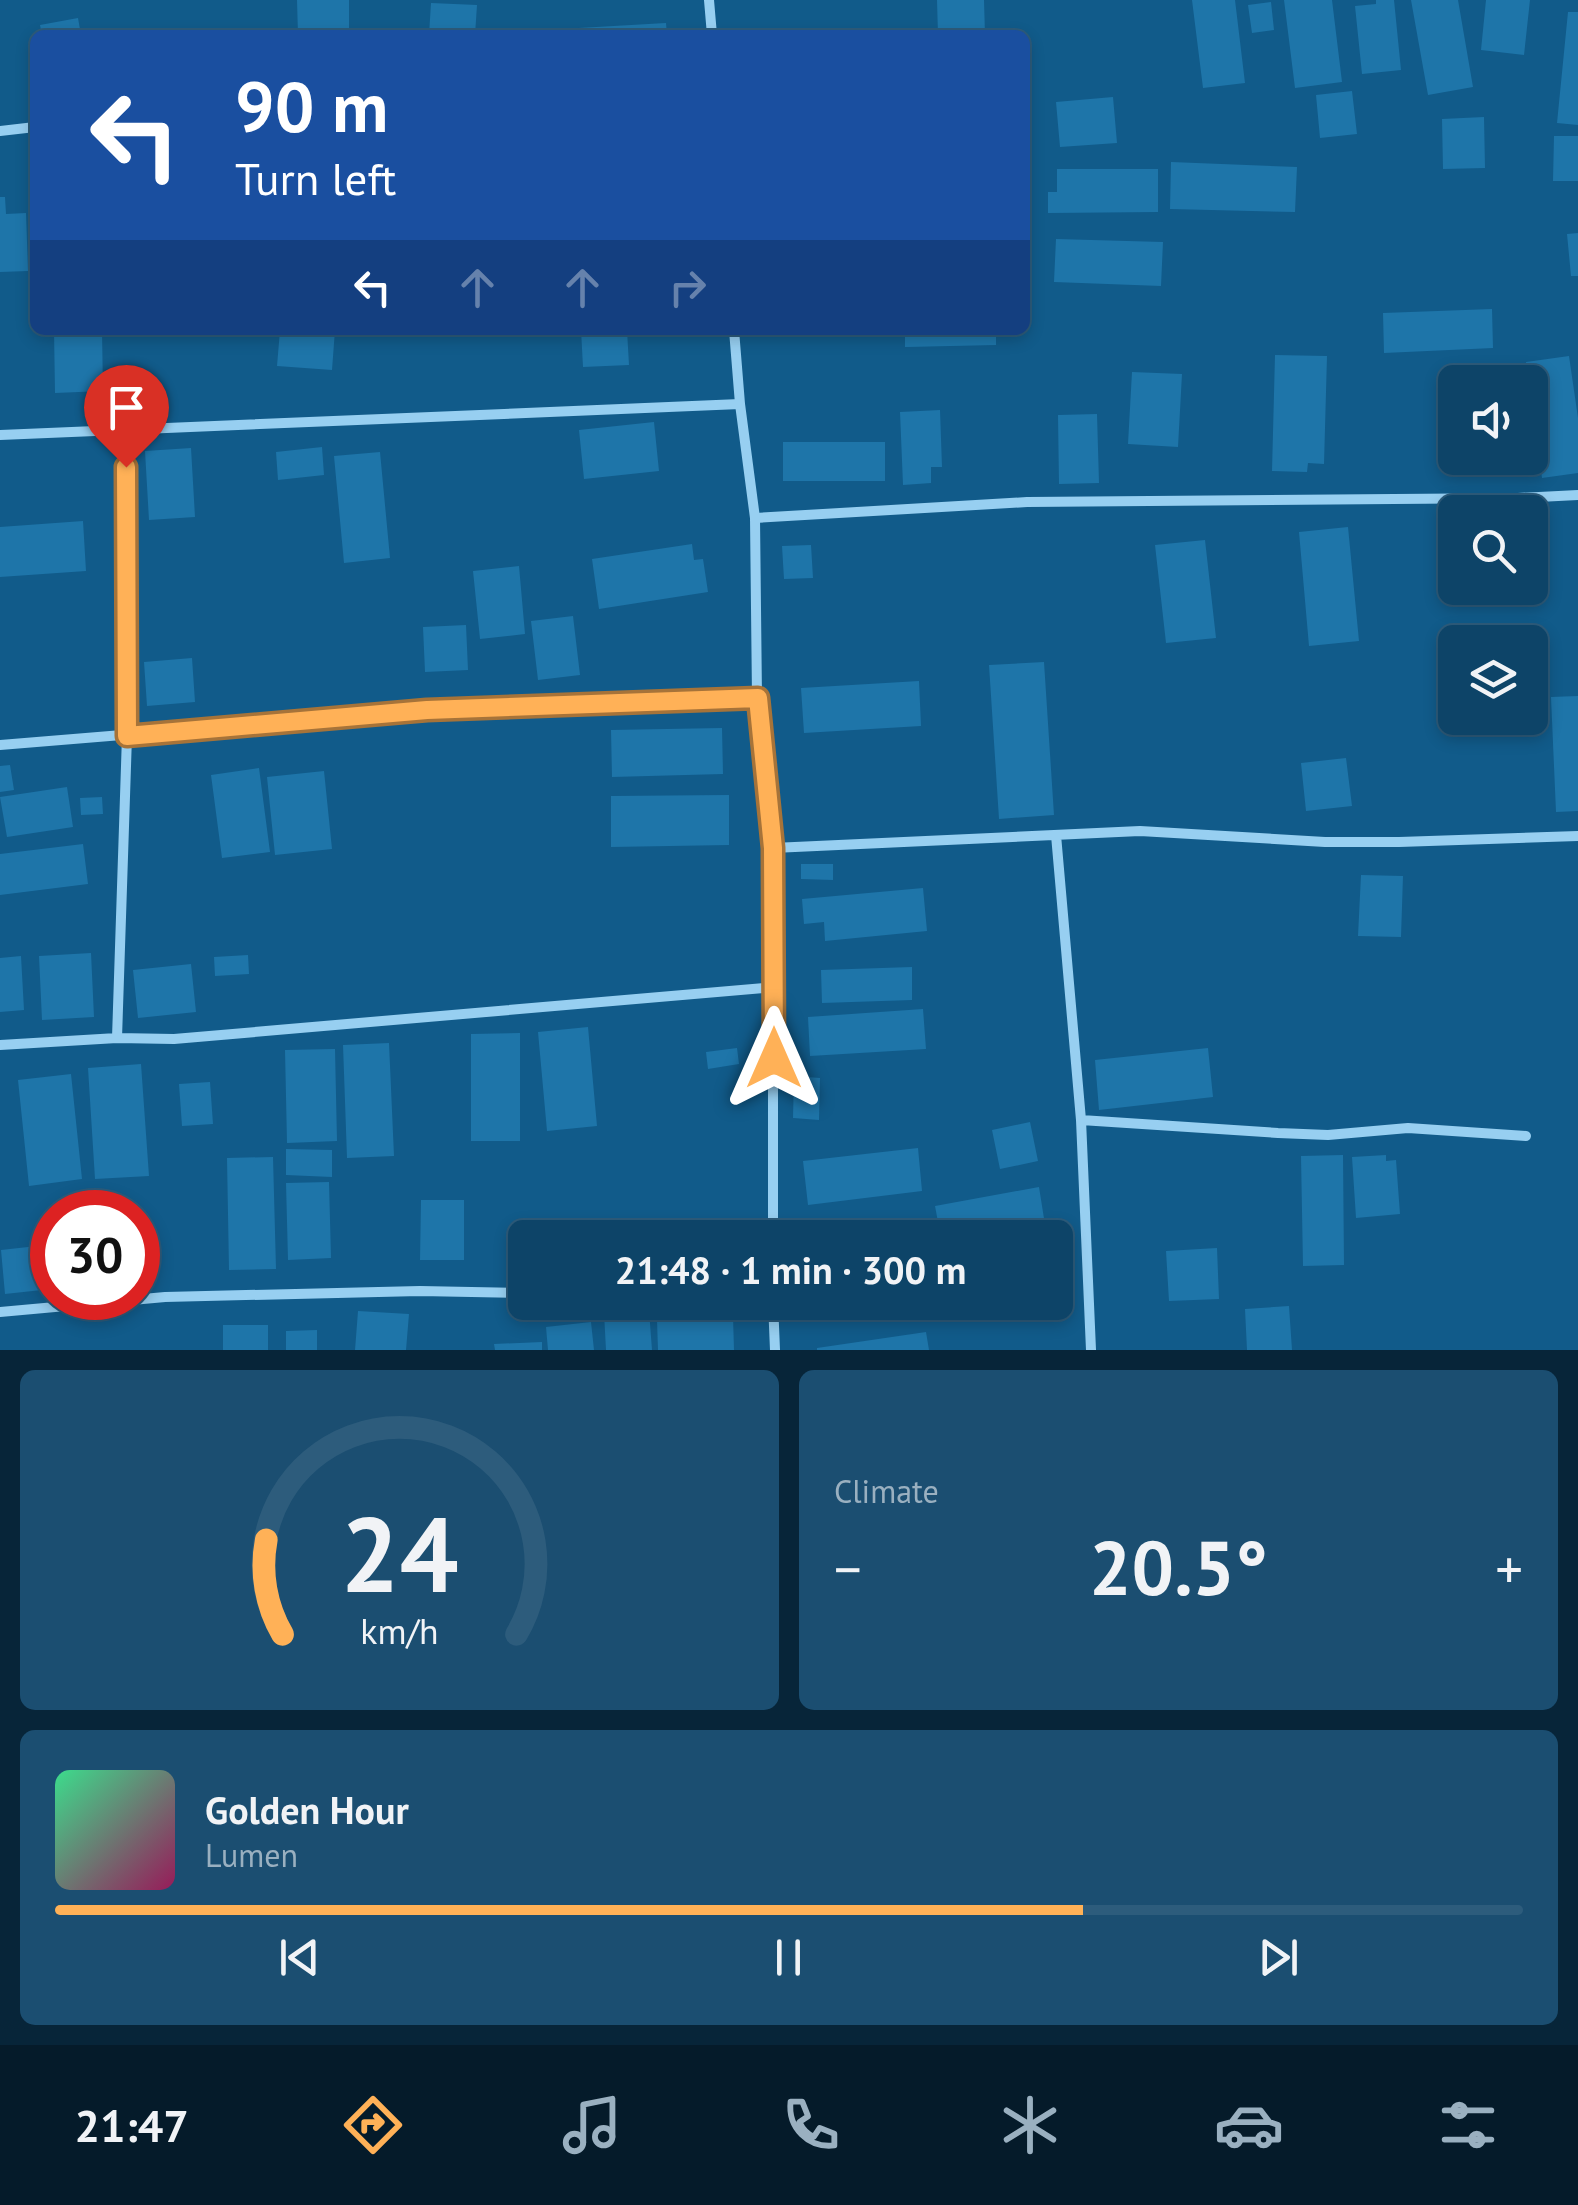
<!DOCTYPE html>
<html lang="en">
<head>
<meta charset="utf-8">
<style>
  body { margin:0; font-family:"PT Sans",sans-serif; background:#1b4e71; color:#f1f3f6; height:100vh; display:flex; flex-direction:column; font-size:38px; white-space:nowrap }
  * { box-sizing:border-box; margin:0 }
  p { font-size:32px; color:#9ab0c0 }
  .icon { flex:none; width:55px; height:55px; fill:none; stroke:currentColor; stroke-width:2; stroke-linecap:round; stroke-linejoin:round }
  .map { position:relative; height:1350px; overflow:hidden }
  .sheet { display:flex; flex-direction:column; gap:20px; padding:20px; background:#072539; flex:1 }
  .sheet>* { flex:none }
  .hud { position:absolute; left:30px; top:30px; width:1000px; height:305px; border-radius:15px; box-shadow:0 5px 15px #0003,0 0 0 2px #2d5c7c; background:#1a4fa0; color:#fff; overflow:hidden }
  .fabs { position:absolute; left:1438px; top:365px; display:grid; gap:20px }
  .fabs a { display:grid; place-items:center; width:110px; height:110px; border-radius:15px; background:#0d4468; box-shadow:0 5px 15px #0003,0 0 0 2px #2d5c7c; font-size:50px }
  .speed { position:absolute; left:30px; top:1190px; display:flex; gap:20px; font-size:50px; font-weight:700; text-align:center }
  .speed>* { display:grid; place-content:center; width:130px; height:130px; border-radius:50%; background:#0d4468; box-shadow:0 5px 15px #0003,0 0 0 2px #2d5c7c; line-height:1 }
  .speed .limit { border:15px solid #d22; background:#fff; color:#111 }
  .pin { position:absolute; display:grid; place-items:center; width:85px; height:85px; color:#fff; margin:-102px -42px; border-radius:50% 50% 50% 0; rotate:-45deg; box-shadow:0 0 10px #0007 }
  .pin .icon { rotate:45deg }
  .me { position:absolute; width:110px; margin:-55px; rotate:0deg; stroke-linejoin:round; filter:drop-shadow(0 0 8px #0008) }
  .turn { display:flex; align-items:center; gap:35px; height:210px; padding:0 40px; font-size:45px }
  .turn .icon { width:130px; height:130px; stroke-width:2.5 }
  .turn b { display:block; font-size:70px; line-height:85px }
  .lanes { display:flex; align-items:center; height:95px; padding:0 40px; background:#0003; justify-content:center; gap:50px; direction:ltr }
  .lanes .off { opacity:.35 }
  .big { font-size:75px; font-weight:700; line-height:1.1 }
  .sheet .tile { flex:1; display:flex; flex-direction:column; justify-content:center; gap:15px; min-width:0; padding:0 35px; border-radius:15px; background:#1b4e71 }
  .sheet .dial { align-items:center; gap:0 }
  .dial svg { height:260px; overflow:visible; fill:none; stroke:#2d5c7c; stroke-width:7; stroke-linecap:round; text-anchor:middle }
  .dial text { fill:#f1f3f6; stroke:none }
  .song { display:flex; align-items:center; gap:30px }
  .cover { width:120px; height:120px; border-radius:15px; background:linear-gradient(135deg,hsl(150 70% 55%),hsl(330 70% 35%)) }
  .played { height:10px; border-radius:5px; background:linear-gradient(90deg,#ffb157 70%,#2d5c7c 70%) }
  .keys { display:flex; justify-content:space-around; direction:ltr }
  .heat { display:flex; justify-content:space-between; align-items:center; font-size:55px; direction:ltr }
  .sheet .tiles { flex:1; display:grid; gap:20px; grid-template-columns:1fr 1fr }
  .tile:last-child { grid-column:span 2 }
  .trip { position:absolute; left:508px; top:1220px; width:565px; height:100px; border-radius:15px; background:#0d4468; box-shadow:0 5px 15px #0003,0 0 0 2px #2d5c7c; font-weight:700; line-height:100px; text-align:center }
  .menu { display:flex; height:160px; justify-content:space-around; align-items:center; background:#051b2a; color:#9ab0c0 }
  .menu .icon { width:70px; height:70px }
  .menu .active { color:#ffb157 }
  .menu b { font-size:45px; color:#f1f3f6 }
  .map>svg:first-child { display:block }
  .building { fill:#1e75a9 }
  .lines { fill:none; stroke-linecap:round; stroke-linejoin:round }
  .street { stroke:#97cff1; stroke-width:10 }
  .route-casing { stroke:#a67339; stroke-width:25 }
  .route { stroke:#ffb157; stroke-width:18 }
</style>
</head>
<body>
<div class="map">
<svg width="1578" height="1350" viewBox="0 0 1578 1350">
  <rect width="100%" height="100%" fill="#115b8a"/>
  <path class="building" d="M297 0H349V35H298Z
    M937 0H984L985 35H938Z
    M1192 0H1235L1245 83 1203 88Z
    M1284 0H1332L1342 82 1295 88Z
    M1376 0H1394L1401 70 1362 74 1355 6 1376 4Z
    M1411 0H1458L1473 87 1428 95Z
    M1486 0H1530L1524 55 1481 50Z
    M1271 2 1274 30 1252 33 1248 5Z
    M431 3 477 5 475 35H429Z
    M1568 12H1578V125L1557 123Z
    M78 18 81 35H42L40 25Z
    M666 23 667 35H561V29Z
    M1352 91 1357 134 1320 138 1316 95Z
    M1113 97 1117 143 1060 147 1056 102Z
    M1484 117 1485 168 1443 169 1442 119Z
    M1554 136H1578V181H1553Z
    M1171 162 1297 167 1295 212 1170 209Z
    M1057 169H1158V212L1048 213V192H1057Z
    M0 197H5L6 214 26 213 28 271 0 272Z
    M1578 233V276H1571L1567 234Z
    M1056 239 1163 242 1161 286 1054 282Z
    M1492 309 1493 348 1384 353 1383 313Z
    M54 330H102L103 391 55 393Z
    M280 330H335L332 370 277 366Z
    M581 330H627L629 365 583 367Z
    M905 330H996V345L905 347Z
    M1275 355 1327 356 1324 464 1308 463 1307 472 1272 471Z
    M1569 356 1578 418V473L1542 478 1526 362Z
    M1132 372 1182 374 1178 447 1128 444Z
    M940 410 942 467H931V483L903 485 900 412Z
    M1097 414 1099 483 1059 484 1058 415Z
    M654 422 659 471 584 479 579 430Z
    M783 442H885V481H783Z
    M322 447 324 475 278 480 276 452Z
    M191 448 195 517 149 520 145 451Z
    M380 452 390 558 344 563 334 456Z
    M83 521 86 571 0 577V527Z
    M1348 527 1359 641 1309 646 1299 532Z
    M1205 540 1216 638 1166 643 1155 545Z
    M692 544 694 560 703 559 708 592 599 609 592 559Z
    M811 545 813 578 784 579 782 546Z
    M519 566 525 634 480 639 473 571Z
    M573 616 580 675 538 680 531 621Z
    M466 625 468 670 425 672 423 627Z
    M192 658 195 702 147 706 144 662Z
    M1044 662 1054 815 999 819 989 665Z
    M919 681 921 726 804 733 801 688Z
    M1578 696V811L1556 812 1551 697Z
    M722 728 723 774 612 777 611 730Z
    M1346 758 1352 806 1306 811 1301 763Z
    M10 765 14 790 0 792V766Z
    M259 768 270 852 222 858 211 775Z
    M324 771 332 849 275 855 267 777Z
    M67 787 73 827 7 837 0 797Z
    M729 795V845L611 847V796Z
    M102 797 103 814 81 815 80 798Z
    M83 844 88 884 0 895V854Z
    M801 864H833V880L801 879Z
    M1361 875 1403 876 1401 937 1358 936Z
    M923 888 927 931 825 941 824 922 804 924 802 899Z
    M91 953 94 1017 42 1020 39 956Z
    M248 955 249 974 215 976 214 957Z
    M21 956 24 1010 0 1012V958Z
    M191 964 196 1012 138 1018 133 970Z
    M912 967V1000L822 1003 821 970Z
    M923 1009 926 1049 810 1056 808 1017Z
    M588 1027 597 1126 547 1131 538 1032Z
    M520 1033V1141H471V1034Z
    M389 1043 394 1156 347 1158 343 1045Z
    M737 1048 739 1064 708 1069 706 1052Z
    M1208 1048 1213 1097 1099 1110 1095 1060Z
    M335 1049 337 1141 287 1143 285 1050Z
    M141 1064 149 1176 95 1179 88 1068Z
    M71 1074 82 1179 29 1186 18 1080Z
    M794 1076 820 1078 819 1120 793 1118Z
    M210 1082 213 1124 182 1126 179 1084Z
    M1030 1122 1038 1161 1000 1169 992 1130Z
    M918 1148 922 1191 808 1205 803 1161Z
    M286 1149 332 1150V1177L286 1175Z
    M1343 1155 1344 1265 1303 1266 1301 1156Z
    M1386 1155V1161L1396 1160 1400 1214 1356 1218 1352 1157Z
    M273 1157 276 1269 229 1270 227 1158Z
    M329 1182 331 1258 288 1260 286 1183Z
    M1039 1187 1046 1231 1012 1238H941L935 1206Z
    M421 1200H464V1260H420Z
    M46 1245 51 1289 5 1294 1 1250Z
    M1217 1248 1219 1299 1169 1301 1166 1251Z
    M1289 1306 1292 1350H1247L1245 1309Z
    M649 1310 652 1350H606L604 1313Z
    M358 1311 409 1314 406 1350H355Z
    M733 1316 734 1350H658L657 1320Z
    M591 1322 594 1350H548L546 1327Z
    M223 1325H268V1350H223Z
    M317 1330V1350H286V1331Z
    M926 1332 929 1350H817V1348Z
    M542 1342V1350H495L494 1344Z"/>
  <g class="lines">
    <path class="street" d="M709 0 712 35
      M0 131 35 127
      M734 330 740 404 755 518 757 698 773 848V1238
      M0 435 740 404
      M755 518 1027 502 1518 498 1578 495
      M0 745 427 710 757 698
      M1056 835 1081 1120 1091 1350
      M773 848 1140 831 1325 842H1399L1578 836
      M117 1038 127 736 125 429
      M0 1045 117 1038 174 1039 775 987
      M1081 1120 1278 1133 1328 1135 1408 1128 1526 1136
      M773 1302 775 1350
      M0 1312 165 1297 420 1291 525 1293"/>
  </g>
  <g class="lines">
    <g class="route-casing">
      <path id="route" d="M126 467 127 736 427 710 758 698 773 848 774 1058"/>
    </g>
    <use href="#route" class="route"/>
  </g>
</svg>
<div class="fabs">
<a><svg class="icon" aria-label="sound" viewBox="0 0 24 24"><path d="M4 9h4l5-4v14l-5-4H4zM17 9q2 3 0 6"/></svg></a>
<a><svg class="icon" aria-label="search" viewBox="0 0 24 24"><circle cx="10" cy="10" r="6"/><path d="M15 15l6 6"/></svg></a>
<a><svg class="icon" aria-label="layers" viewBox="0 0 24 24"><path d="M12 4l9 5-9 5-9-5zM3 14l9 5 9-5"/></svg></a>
</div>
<div class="speed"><div class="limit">30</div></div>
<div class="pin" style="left:126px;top:467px;background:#d93025"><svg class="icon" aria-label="arrive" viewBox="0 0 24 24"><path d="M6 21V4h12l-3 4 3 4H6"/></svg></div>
<svg class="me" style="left:774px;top:1058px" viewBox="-20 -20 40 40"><path d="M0-17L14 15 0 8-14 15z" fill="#ffb157" stroke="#fff" stroke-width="4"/></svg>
<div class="trip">21:48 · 1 min · 300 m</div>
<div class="hud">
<div class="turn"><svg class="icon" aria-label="left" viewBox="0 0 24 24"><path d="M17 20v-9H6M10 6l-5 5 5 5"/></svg><div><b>90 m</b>Turn left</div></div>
<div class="lanes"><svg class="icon" aria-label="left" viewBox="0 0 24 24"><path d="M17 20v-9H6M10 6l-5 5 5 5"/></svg><svg class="icon off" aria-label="ahead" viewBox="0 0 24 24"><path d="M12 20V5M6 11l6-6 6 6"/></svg><svg class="icon off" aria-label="ahead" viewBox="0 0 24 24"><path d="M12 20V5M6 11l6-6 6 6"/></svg><svg class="icon off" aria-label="right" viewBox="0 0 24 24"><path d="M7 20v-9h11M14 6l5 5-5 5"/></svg></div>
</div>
</div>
<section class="sheet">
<div class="tiles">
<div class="tile dial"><svg viewBox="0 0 100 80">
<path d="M14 69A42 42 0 1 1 86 69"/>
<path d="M14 69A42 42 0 0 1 9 40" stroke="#ffb157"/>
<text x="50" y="56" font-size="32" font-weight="700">24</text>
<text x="50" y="72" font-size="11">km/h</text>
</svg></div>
<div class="tile"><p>Climate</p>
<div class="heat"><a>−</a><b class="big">20.5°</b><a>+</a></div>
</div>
<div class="tile">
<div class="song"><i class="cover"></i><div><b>Golden Hour</b><p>Lumen</p></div></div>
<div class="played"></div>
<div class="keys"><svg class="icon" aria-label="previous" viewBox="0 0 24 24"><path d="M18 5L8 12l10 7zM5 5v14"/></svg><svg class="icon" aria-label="pause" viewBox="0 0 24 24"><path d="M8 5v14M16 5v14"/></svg><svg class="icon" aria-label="next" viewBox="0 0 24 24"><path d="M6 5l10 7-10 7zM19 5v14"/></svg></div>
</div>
</div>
</section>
<nav class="menu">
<b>21:47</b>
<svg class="icon active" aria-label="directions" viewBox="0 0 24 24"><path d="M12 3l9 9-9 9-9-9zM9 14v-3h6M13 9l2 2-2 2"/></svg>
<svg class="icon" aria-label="music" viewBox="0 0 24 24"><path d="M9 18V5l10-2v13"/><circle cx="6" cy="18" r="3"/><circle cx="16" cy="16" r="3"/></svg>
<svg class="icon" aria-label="phone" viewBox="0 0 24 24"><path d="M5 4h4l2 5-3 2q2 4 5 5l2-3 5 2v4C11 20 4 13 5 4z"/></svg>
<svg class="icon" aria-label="climate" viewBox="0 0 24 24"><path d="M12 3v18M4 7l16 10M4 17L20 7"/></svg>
<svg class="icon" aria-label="car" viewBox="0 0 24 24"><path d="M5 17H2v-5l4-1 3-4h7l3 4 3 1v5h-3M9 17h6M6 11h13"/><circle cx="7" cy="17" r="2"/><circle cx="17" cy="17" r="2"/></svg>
<svg class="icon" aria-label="filters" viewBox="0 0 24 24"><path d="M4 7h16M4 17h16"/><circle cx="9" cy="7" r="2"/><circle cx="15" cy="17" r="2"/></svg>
</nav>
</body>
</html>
